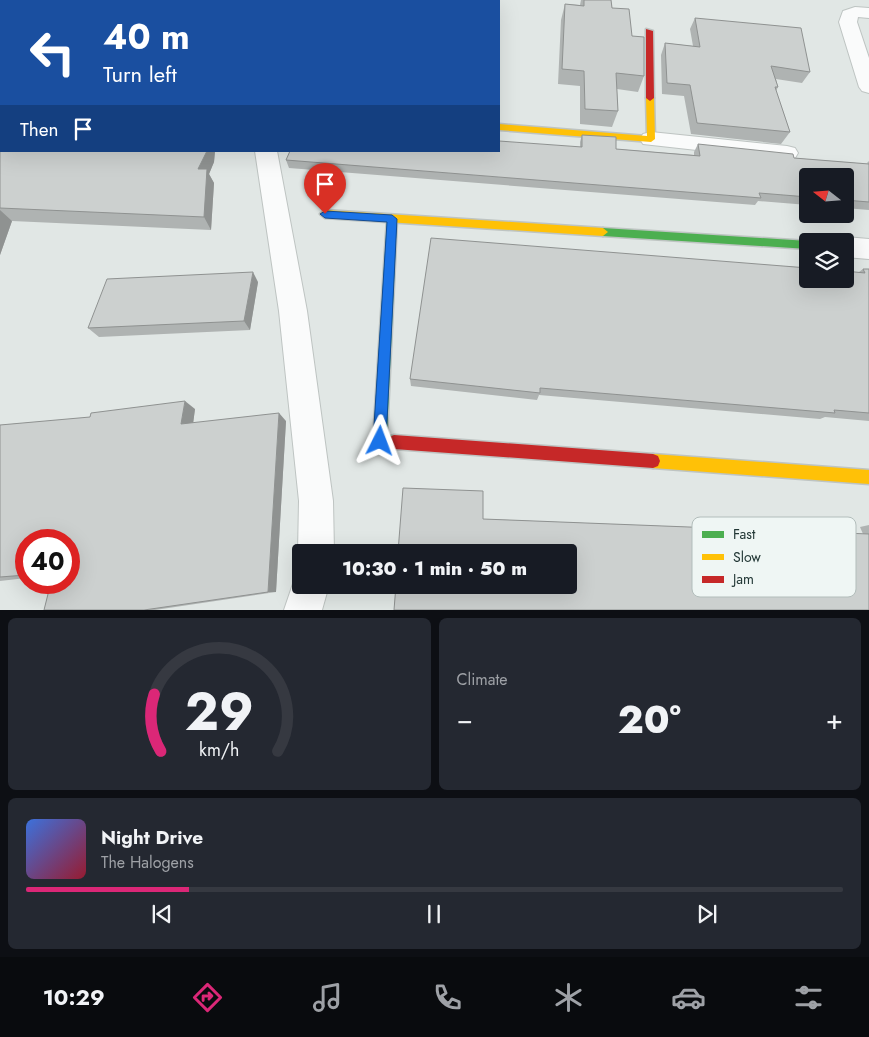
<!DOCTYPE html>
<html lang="en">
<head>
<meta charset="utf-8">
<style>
  body { margin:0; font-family:Jost,sans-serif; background:#242831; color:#f1f3f6; height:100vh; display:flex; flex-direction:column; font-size:19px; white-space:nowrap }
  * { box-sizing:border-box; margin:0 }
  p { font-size:16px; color:#9ea1a6 }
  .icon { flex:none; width:28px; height:28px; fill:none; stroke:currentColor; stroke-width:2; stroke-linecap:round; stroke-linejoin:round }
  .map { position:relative; height:610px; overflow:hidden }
  .panel { display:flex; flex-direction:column; gap:8px; padding:8px; background:#0d0f14; flex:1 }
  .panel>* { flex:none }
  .guide { position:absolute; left:0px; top:0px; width:500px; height:152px; box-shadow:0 5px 20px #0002; background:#1a4fa0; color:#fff; overflow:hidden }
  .needle { width:32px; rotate:287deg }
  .fabs { position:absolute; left:799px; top:168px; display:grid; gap:10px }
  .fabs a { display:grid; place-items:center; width:55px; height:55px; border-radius:5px; background:#171b24; box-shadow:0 5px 20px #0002; font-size:25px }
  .speed { position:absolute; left:15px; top:529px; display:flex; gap:10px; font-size:25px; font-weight:700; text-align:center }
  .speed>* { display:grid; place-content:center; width:65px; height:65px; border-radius:50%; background:#171b24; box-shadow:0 5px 20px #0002; line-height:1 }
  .speed .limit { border:8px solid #d22; background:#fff; color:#111 }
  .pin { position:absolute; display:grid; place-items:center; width:42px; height:42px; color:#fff; margin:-51px -21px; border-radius:50% 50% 50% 0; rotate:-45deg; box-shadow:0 0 5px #0007 }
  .pin .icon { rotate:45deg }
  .me { position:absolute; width:55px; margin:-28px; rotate:3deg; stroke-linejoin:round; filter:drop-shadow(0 0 4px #0008) }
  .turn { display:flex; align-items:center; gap:18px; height:105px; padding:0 20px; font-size:22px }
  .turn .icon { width:65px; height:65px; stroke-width:2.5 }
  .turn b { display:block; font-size:35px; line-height:42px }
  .then { display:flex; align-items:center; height:48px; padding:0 20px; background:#0003; gap:10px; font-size:19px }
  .big { font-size:38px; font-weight:800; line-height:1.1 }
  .panel .card { flex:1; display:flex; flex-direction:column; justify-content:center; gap:8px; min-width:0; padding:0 18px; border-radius:8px; background:#242831 }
  .panel .dial { align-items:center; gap:0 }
  .dial svg { height:130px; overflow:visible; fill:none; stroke:#363941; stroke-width:7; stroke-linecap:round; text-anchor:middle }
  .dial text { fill:#f1f3f6; stroke:none }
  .song { display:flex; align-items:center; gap:15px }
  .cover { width:60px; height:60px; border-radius:8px; background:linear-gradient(135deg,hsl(220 70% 55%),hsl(350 70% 35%)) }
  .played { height:5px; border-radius:2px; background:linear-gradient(90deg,#db2777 20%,#363941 20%) }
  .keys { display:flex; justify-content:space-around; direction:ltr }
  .heat { display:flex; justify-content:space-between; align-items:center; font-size:28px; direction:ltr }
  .panel .tiles { flex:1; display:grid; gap:8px; grid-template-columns:1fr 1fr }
  .card:last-child { grid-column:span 2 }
  .trip { position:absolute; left:292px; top:544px; width:285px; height:50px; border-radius:5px; background:#171b24; box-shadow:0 5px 20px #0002; font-weight:800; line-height:50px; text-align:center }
  .tab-bar { display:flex; height:80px; justify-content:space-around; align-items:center; background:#090b0e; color:#9ea1a6 }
  .tab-bar .icon { width:35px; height:35px }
  .tab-bar .active { color:#db2777 }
  .tab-bar b { font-size:22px; color:#f1f3f6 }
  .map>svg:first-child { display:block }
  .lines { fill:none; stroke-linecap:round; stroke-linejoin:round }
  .street-casing { stroke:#bec4c2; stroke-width:2 }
  .fast-casing { stroke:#bec4c2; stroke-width:3 }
  .slow-casing { stroke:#bec4c2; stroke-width:3 }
  .jam-casing { stroke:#bec4c2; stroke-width:3 }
  .street { fill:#fafbfb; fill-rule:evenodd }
  .fast { fill:#4caf50; fill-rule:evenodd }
  .slow { fill:#ffc107; fill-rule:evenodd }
  .jam { fill:#c62828; fill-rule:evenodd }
  .wall { fill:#afb3b2 }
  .shaded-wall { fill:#8f9291 }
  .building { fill:#ccd0cf; stroke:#8f9291 }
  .route { fill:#1a73e8; stroke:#114b97 }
  .key { fill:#eff6f4; stroke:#b2bdbb; stroke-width:1 }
  .key-label { font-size:14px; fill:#223735 }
</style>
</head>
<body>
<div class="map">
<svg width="869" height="610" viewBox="0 0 869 610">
  <rect width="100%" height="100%" fill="#e1e7e5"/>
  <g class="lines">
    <g class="street-casing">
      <path id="street" d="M462 0H478V1H462Z
        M855 7 869 8V18L858 17 857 22 869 58V93L862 91 859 87 839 22 843 11Z
        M651 132 787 146 795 148 798 153 795 158 787 160 643 144 640 139 643 134Z
        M255 151H277L307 311 333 501 334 552H301V560L298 552 299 501 279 311Z
        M845 237 869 239V259L845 257V241H835Z
        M301 570V585H329L322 610H284L297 572Z"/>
    </g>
    <g class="fast-casing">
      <path id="fast" d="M392 215 397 219 387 435 399 437 401 442 399 447C392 450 382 449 375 446L373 441 387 219Z
        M603 228 808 241H809L808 249 603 236 598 232Z"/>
    </g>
    <g class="slow-casing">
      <path id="slow" d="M650 95 654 98 655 139 651 142 499 130V124L647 136 646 98Z
        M325 210 603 228 608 232 603 236 325 218 320 214Z
        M653 454 869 470V484L653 468 648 466 646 461 648 456Z"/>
    </g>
    <g class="jam-casing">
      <path id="jam" d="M646 29 653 31 654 98 650 101 646 98Z
        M394 435 653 454 658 456 660 461 658 466 653 468 394 449 389 447 387 442 389 437Z"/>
    </g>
    <use href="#street" class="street"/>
    <use href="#fast" class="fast"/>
    <use href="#slow" class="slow"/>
    <use href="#jam" class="jam"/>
  </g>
  <path class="wall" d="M0 0 1 1V151H215L214 162 209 174 214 183 211 230 12 221 0 255Z
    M581 0H611L612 8 632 36 644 76 638 92 617 89 618 111 612 127 580 124V86L558 84 561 20 565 4 580 5Z
    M695 18 810 72 802 83 776 79 778 87 776 91 790 132 781 144 691 134 684 96 662 94 661 55 665 43 693 46 690 29Z
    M582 135 616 149 694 155V152L698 144 794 158 868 164 867 163 869 161V210L845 208V176H808V205L758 201 755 205 289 168 286 160 580 147V142Z
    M863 269H869V421L825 417 820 419 539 395 537 400 411 386 410 379 859 272Z
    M258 282 250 330 99 337 88 328Z
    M195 409 193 423 286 421 276 592 155 610H44L69 582 26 540V578L0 581V425Z
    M483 519 863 534 860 527 869 525V610Z"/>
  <path class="shaded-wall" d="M4 0H86L87 1H4Z
    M1 13V83L0 85V19Z
    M207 151H215L214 162 209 174 214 183 211 230 204 217 198 169Z
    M0 210 12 221 0 255Z
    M253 272 258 282 250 330 244 321Z
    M185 401 195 409 192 432 181 424Z
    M279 413 286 421 276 592H268Z"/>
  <path class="building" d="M0 0H4V1H1V13L0 19Z
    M171 0H216V1H170Z
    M304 0H354L353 1H304Z
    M584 0H611L612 8 629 9 632 36 644 37V76L616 73 618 111 585 109 584 71 562 69 565 4 584 6Z
    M695 18 801 28 810 72 771 66 778 87H775L790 132 697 123 690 85 667 83 665 43 700 47Z
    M0 69H1V151H207L198 169H207L204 217 0 208Z
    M582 135 616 137V149L700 156 698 144 793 154 794 158 869 164V202L845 200V176H808V197L759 193 761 198 286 160 290 151H499V141L582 147Z
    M431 238 808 268V279H845V271L865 273 863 269H869V413L834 410 835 413 540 388V393L410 379Z
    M253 272 244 321 88 328 107 279Z
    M185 401 181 424 279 413 268 592 144 610H44L51 582H69V540H26V575L0 577V425L90 417 91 413Z
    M403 488 483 491V519L869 534V610H394L396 585H569V552H398Z"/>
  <path class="route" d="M325 211 392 215 397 219 386 441 384 446 380 448 375 446 373 441 387 222 325 218 320 214Z"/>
  <rect x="692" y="517" width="164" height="80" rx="8" class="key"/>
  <rect x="702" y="531" width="22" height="7" fill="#4caf50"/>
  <rect x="702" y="554" width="22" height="6" fill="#ffc107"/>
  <rect x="702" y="576" width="22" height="7" fill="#c62828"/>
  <g class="key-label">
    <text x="733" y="539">Fast</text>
    <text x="733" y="562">Slow</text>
    <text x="733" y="584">Jam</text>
  </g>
</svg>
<div class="fabs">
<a><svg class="needle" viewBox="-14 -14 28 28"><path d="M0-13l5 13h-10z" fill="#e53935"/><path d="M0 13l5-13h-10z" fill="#9ea1a6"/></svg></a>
<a><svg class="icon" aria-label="layers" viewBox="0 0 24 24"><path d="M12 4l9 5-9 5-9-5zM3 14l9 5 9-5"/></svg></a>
</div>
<div class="speed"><div class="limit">40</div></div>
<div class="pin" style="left:325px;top:214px;background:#d93025"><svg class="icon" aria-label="arrive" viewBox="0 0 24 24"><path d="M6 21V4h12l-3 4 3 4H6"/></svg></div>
<svg class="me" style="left:380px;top:441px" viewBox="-20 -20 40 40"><path d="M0-17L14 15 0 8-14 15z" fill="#1a73e8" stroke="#fff" stroke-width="4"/></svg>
<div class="trip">10:30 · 1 min · 50 m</div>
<div class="guide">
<div class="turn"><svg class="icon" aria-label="left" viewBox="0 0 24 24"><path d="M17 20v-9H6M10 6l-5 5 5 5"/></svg><div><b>40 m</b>Turn left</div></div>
<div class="then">Then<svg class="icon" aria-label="arrive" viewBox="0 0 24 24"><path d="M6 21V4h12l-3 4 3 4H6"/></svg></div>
</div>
</div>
<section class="panel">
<div class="tiles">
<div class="card dial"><svg viewBox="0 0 100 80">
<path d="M14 69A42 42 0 1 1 86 69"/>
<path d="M14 69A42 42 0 0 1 10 34" stroke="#db2777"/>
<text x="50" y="56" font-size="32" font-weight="700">29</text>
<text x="50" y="72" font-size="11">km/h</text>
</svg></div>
<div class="card"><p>Climate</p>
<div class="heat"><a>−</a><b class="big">20°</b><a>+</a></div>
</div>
<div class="card">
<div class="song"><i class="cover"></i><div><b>Night Drive</b><p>The Halogens</p></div></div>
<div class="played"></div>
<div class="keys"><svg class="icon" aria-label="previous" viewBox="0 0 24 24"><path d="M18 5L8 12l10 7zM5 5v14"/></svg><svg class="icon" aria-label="pause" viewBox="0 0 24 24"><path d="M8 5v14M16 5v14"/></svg><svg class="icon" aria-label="next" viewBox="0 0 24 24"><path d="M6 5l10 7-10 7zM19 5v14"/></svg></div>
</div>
</div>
</section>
<nav class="tab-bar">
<b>10:29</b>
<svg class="icon active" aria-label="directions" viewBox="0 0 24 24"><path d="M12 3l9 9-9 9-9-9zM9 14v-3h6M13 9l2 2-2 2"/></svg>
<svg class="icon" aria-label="music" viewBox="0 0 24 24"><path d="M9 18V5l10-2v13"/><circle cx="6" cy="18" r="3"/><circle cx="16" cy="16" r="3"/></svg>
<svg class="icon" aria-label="phone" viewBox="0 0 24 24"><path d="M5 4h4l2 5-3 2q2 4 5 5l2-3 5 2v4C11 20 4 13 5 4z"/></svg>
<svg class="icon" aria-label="climate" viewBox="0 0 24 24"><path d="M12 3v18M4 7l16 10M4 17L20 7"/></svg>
<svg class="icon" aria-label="car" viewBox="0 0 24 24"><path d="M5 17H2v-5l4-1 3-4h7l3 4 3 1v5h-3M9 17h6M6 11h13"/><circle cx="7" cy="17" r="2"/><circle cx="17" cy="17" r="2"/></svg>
<svg class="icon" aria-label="filters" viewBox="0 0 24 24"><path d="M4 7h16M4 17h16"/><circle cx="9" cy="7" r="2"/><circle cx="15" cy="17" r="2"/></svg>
</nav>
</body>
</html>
